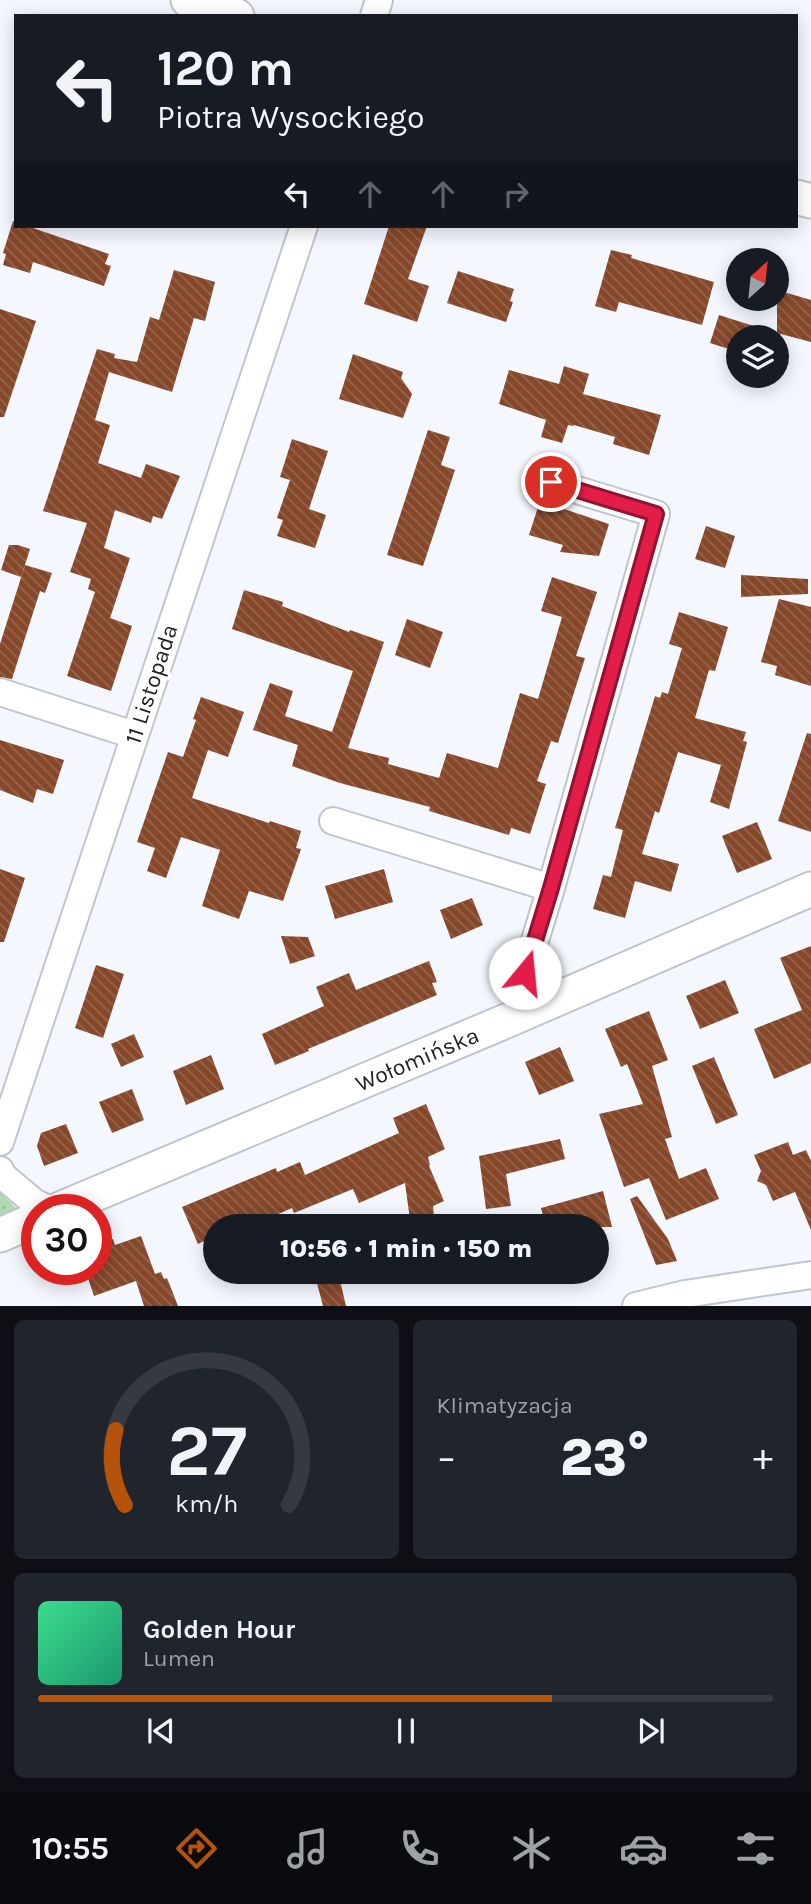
<!DOCTYPE html>
<html lang="pl">
<head>
<meta charset="utf-8">
<style>
  body { margin:0; font-family:Karla,sans-serif; background:#20242c; color:#f1f3f6; height:100vh; display:flex; flex-direction:column; font-size:26px; white-space:nowrap }
  * { box-sizing:border-box; margin:0 }
  p { font-size:23px; color:#9ea1a6 }
  .icon { flex:none; width:38px; height:38px; fill:none; stroke:currentColor; stroke-width:2; stroke-linecap:round; stroke-linejoin:round }
  .map { position:relative; height:1306px; overflow:hidden }
  .sheet { display:flex; flex-direction:column; gap:14px; padding:14px; background:#0d0f14; flex:1 }
  .sheet>* { flex:none }
  .top-card { position:absolute; left:14px; top:14px; width:784px; height:214px; border-radius:0px; box-shadow:0 4px 18px #0003; background:#171b24; color:#f1f3f6; overflow:hidden }
  .needle { width:46px; rotate:27deg }
  .controls { position:absolute; left:726px; top:248px; display:grid; gap:14px }
  .controls a { display:grid; place-items:center; width:63px; height:63px; border-radius:50%; background:#171b24; box-shadow:0 4px 18px #0003; font-size:35px }
  .speed { position:absolute; left:21px; top:1194px; display:flex; gap:14px; font-size:35px; font-weight:700; text-align:center }
  .speed>* { display:grid; place-content:center; width:91px; height:91px; border-radius:50%; background:#171b24; box-shadow:0 4px 18px #0003; line-height:1 }
  .speed .limit { border:10px solid #d22; background:#fff; color:#111 }
  .pin { position:absolute; display:grid; place-items:center; width:60px; height:60px; color:#fff; margin:-30px; border:4px solid #fff; border-radius:50%; box-shadow:0 2px 7px #0007 }
  .me { position:absolute; width:77px; margin:-38px; rotate:17deg; stroke-linejoin:round; filter:drop-shadow(0 0 5px #0008) }
  .turn { display:flex; align-items:center; gap:24px; height:147px; padding:0 28px; font-size:32px }
  .turn .icon { width:91px; height:91px; stroke-width:2.5 }
  .turn b { display:block; font-size:49px; line-height:60px }
  .lanes { display:flex; align-items:center; height:66px; padding:0 28px; background:#0003; justify-content:center; gap:35px; direction:ltr }
  .lanes .off { opacity:.35 }
  .big { font-size:52px; font-weight:800; line-height:1.1 }
  .sheet .tile { flex:1; display:flex; flex-direction:column; justify-content:center; gap:10px; min-width:0; padding:0 24px; border-radius:10px; background:#20242c }
  .sheet .dial { align-items:center; gap:0 }
  .dial svg { height:182px; overflow:visible; fill:none; stroke:#363941; stroke-width:7; stroke-linecap:round; text-anchor:middle }
  .dial text { fill:#f1f3f6; stroke:none }
  .song { display:flex; align-items:center; gap:21px }
  .cover { width:84px; height:84px; border-radius:10px; background:linear-gradient(135deg,hsl(150 70% 55%),hsl(160 70% 35%)) }
  .played { height:7px; border-radius:4px; background:linear-gradient(90deg,#b45309 70%,#363941 70%) }
  .keys { display:flex; justify-content:space-around; direction:ltr }
  .heat { display:flex; justify-content:space-between; align-items:center; font-size:38px; direction:ltr }
  .sheet .tiles { flex:1; display:grid; gap:14px; grid-template-columns:1fr 1fr }
  .tile:last-child { grid-column:span 2 }
  .trip { position:absolute; left:203px; top:1214px; width:406px; height:70px; border-radius:35px; background:#171b24; box-shadow:0 4px 18px #0003; font-weight:800; line-height:70px; text-align:center }
  .tab-bar { display:flex; height:112px; justify-content:space-around; align-items:center; background:#090b0e; color:#9ea1a6 }
  .tab-bar .icon { width:49px; height:49px }
  .tab-bar .current { color:#b45309 }
  .tab-bar b { font-size:32px; color:#f1f3f6 }
  .map>svg:first-child { display:block }
  .grass { fill:url(#grass-dots) }
  .building { fill:url(#building-back-hatch) }
  .lines { fill:none; stroke-linecap:round; stroke-linejoin:round }
  .minor-casing { stroke:#c0c5cc; stroke-width:30 }
  .tertiary-casing { stroke:#c0c5cc; stroke-width:37 }
  .minor { stroke:#fff; stroke-width:26 }
  .tertiary { stroke:#fff; stroke-width:33 }
  .route-casing { stroke:#92132f; stroke-width:18 }
  .route { stroke:#e11d48; stroke-width:12 }
  .labels { text-anchor:middle; stroke-width:7; stroke-linejoin:round; paint-order:stroke }
  .street-label { font-size:23px; fill:#202225; stroke:#fff }
</style>
</head>
<body>
<div class="map">
<svg width="811" height="1306" viewBox="0 0 811 1306">
  <defs>
    <pattern id="grass-dots" width="8" height="8" patternUnits="userSpaceOnUse" patternTransform="scale(1.75)"><rect width="8" height="8" fill="#afd9af"/><path d="M2 2h.1M6 6h.1" fill="none" stroke="#96ba96" stroke-width="1.8" stroke-linecap="round"/></pattern>
    <pattern id="building-back-hatch" width="6" height="6" patternUnits="userSpaceOnUse" patternTransform="scale(1.75)"><rect width="6" height="6" fill="#87482a"/><path d="M-1 5l2 2M0 0l6 6M5-1l2 2" fill="none" stroke="#94654f"/></pattern>
  </defs>
  <rect width="100%" height="100%" fill="#f4f8fe"/>
  <path class="grass" d="M0 1192 18 1210 0 1220Z"/>
  <path class="building" d="M13 221 16 222V226H27L109 254 105 264 111 266 104 286 33 262 30 273 3 265 6 254 3 253Z
    M389 226H427L408 279 429 286 417 322 364 304Z
    M611 250 632 255 631 258 714 282 702 325 619 302 616 312 595 306Z
    M174 270 215 282 205 321 194 318 172 392 109 372 95 420 110 425 98 463 141 478 146 464 180 476 162 519 153 516 151 523 115 510 104 548 130 558 110 618 132 626 111 691 67 676 95 592 88 589 91 579 70 572 87 523 43 511 97 349 115 354 114 358 137 362 150 317 159 320Z
    M458 271 514 289 510 301 513 302 506 322 447 303Z
    M777 290 811 300V342L777 333Z
    M0 309 36 321 4 417H0Z
    M719 315 763 329 760 338H738V352L710 343Z
    M353 354 403 372 401 378 412 394 403 418 339 399Z
    M564 366 589 374 583 394 661 415 649 455 613 444 615 437 574 425 573 426 568 425 562 443 541 437 546 420 499 404 509 370 559 384Z
    M428 430 450 437 441 465 455 470 423 566 387 555Z
    M292 439 328 451 309 509 326 515 315 548 277 536 283 520 277 518 290 480 280 477Z
    M540 501 609 524 599 556 560 552 563 545 529 535Z
    M706 526 735 536 725 568 695 559Z
    M9 545H18L30 549 21 577 1 570Z
    M25 565 52 573 45 593 40 591 12 679 0 677V644Z
    M741 575 808 579V594L741 597Z
    M552 577 597 592 576 656 585 658 558 743 551 741 537 781 546 784 530 834 511 828 509 835 429 811 430 807 340 783 292 766 298 745 253 730 270 683 293 691 285 716 332 732 353 671 232 629 244 590 283 602 282 606 349 632 350 630 384 642 348 748 389 758 388 764 439 778 447 753 498 768 520 693 538 699 562 617 541 611Z
    M779 599 811 607V686L775 675 777 666 761 662Z
    M679 612 728 627 715 671 709 670 695 718 746 732 743 741 747 742 729 809 710 802 721 765 678 752 659 813 655 811 642 854 679 864 671 892 635 881 625 918 593 909 603 875 611 877 623 830 615 828 655 696 660 698 662 692 668 694 682 648 669 644Z
    M407 619 443 632 430 668 395 655Z
    M201 697 244 712 228 757 208 750 192 798 269 823 270 821 301 831 296 848 301 849 283 901 249 891 239 919 202 906 220 850 181 837 166 878 147 871 155 848 137 842 168 752 183 757 196 720 193 719Z
    M807 733 811 734V832L778 821Z
    M0 740 64 760 53 794 37 789 33 803 0 790Z
    M757 822 772 859 737 873 722 836Z
    M0 869 25 878 4 942H0Z
    M384 869 393 902 335 919 325 886Z
    M472 898 483 925 451 939 440 910Z
    M281 936 308 937 315 956 290 964Z
    M811 946V1063L774 1079 754 1029 802 1010 780 958Z
    M429 961 437 982 432 983 437 995 308 1049 309 1051 275 1065 262 1034 324 1006 316 987 349 973 356 990Z
    M96 965 124 974 103 1038 75 1028Z
    M725 980 739 1013 700 1029 686 996Z
    M649 1011 668 1060 652 1066 672 1137 665 1139 679 1179 706 1168 719 1199 666 1220 649 1178 624 1187 599 1114 643 1104 627 1064 621 1067 605 1029Z
    M134 1034 144 1057 121 1067 111 1044Z
    M560 1047 574 1081 539 1095 525 1062Z
    M211 1055 224 1089 186 1105 173 1071Z
    M714 1057 738 1115 716 1124 692 1066Z
    M132 1089 144 1120 112 1133 99 1102Z
    M426 1104 445 1149 428 1157 430 1165 429 1166 444 1201 433 1206 435 1227H411L405 1183 359 1203 353 1189 294 1213 292 1208 249 1227H215V1236L198 1244 182 1207 276 1168 277 1172 300 1162 305 1175 399 1133 393 1118Z
    M66 1124 78 1153 44 1166 37 1146 41 1133Z
    M560 1139 565 1159 506 1174 511 1206 486 1209 479 1156Z
    M788 1142 793 1155 806 1150 811 1161V1230L795 1192 773 1201 766 1185 757 1181 761 1171 754 1155Z
    M603 1191 612 1227H546L541 1208Z
    M637 1196 668 1239 677 1261 656 1265 630 1199Z
    M141 1236 155 1274 161 1272 164 1279 167 1278 178 1306H144L136 1281 94 1296 85 1269H96V1245L113 1239 115 1245Z
    M314 1272H338L346 1306H323Z"/>
  <g class="lines">
    <g class="minor-casing">
      <path id="minor" d="M374 16 379 0
        M0 692 134 735
        M333 821 551 888
        M541 1006 525 973 551 888 656 514 551 482
        M0 1142 304 226
        M0 1170 3 1176 35 1203 49 1209
        M636 1306 685 1294 811 1275"/>
    </g>
    <g class="tertiary-casing">
      <path id="tertiary" d="M188 0 237 16
        M796 197 811 201
        M60 1209 506 1021 811 889
        M0 1235 37 1219"/>
    </g>
    <use href="#minor" class="minor"/>
    <use href="#tertiary" class="tertiary"/>
  </g>
  <g class="lines">
    <g class="route-casing">
      <path id="route" d="M525 973 551 888 656 514 551 482"/>
    </g>
    <use href="#route" class="route"/>
  </g>
  <g class="labels">
    <g class="street-label">
      <text transform="translate(151 684) rotate(-72)" y="8">11 Listopada</text>
      <text transform="translate(417 1059) rotate(-23)" y="8">Wołomińska</text>
    </g>
  </g>
</svg>
<div class="controls">
<a><svg class="needle" viewBox="-14 -14 28 28"><path d="M0-13l5 13h-10z" fill="#e53935"/><path d="M0 13l5-13h-10z" fill="#9ea1a6"/></svg></a>
<a><svg class="icon" aria-label="layers" viewBox="0 0 24 24"><path d="M12 4l9 5-9 5-9-5zM3 14l9 5 9-5"/></svg></a>
</div>
<div class="speed"><div class="limit">30</div></div>
<div class="pin" style="left:551px;top:482px;background:#d93025"><svg class="icon" aria-label="arrive" viewBox="0 0 24 24"><path d="M6 21V4h12l-3 4 3 4H6"/></svg></div>
<svg class="me" style="left:525px;top:973px" viewBox="-20 -20 40 40"><circle r="19" fill="#fff"/><path d="M0-13L10 11 0 6-10 11z" fill="#e11d48"/></svg>
<div class="trip">10:56 · 1 min · 150 m</div>
<div class="top-card">
<div class="turn"><svg class="icon" aria-label="left" viewBox="0 0 24 24"><path d="M17 20v-9H6M10 6l-5 5 5 5"/></svg><div><b>120 m</b>Piotra Wysockiego</div></div>
<div class="lanes"><svg class="icon" aria-label="left" viewBox="0 0 24 24"><path d="M17 20v-9H6M10 6l-5 5 5 5"/></svg><svg class="icon off" aria-label="ahead" viewBox="0 0 24 24"><path d="M12 20V5M6 11l6-6 6 6"/></svg><svg class="icon off" aria-label="ahead" viewBox="0 0 24 24"><path d="M12 20V5M6 11l6-6 6 6"/></svg><svg class="icon off" aria-label="right" viewBox="0 0 24 24"><path d="M7 20v-9h11M14 6l5 5-5 5"/></svg></div>
</div>
</div>
<section class="sheet">
<div class="tiles">
<div class="tile dial"><svg viewBox="0 0 100 80">
<path d="M14 69A42 42 0 1 1 86 69"/>
<path d="M14 69A42 42 0 0 1 10 36" stroke="#b45309"/>
<text x="50" y="56" font-size="32" font-weight="700">27</text>
<text x="50" y="72" font-size="11">km/h</text>
</svg></div>
<div class="tile"><p>Klimatyzacja</p>
<div class="heat"><a>−</a><b class="big">23°</b><a>+</a></div>
</div>
<div class="tile">
<div class="song"><i class="cover"></i><div><b>Golden Hour</b><p>Lumen</p></div></div>
<div class="played"></div>
<div class="keys"><svg class="icon" aria-label="previous" viewBox="0 0 24 24"><path d="M18 5L8 12l10 7zM5 5v14"/></svg><svg class="icon" aria-label="pause" viewBox="0 0 24 24"><path d="M8 5v14M16 5v14"/></svg><svg class="icon" aria-label="next" viewBox="0 0 24 24"><path d="M6 5l10 7-10 7zM19 5v14"/></svg></div>
</div>
</div>
</section>
<nav class="tab-bar">
<b>10:55</b>
<svg class="icon current" aria-label="directions" viewBox="0 0 24 24"><path d="M12 3l9 9-9 9-9-9zM9 14v-3h6M13 9l2 2-2 2"/></svg>
<svg class="icon" aria-label="music" viewBox="0 0 24 24"><path d="M9 18V5l10-2v13"/><circle cx="6" cy="18" r="3"/><circle cx="16" cy="16" r="3"/></svg>
<svg class="icon" aria-label="phone" viewBox="0 0 24 24"><path d="M5 4h4l2 5-3 2q2 4 5 5l2-3 5 2v4C11 20 4 13 5 4z"/></svg>
<svg class="icon" aria-label="climate" viewBox="0 0 24 24"><path d="M12 3v18M4 7l16 10M4 17L20 7"/></svg>
<svg class="icon" aria-label="car" viewBox="0 0 24 24"><path d="M5 17H2v-5l4-1 3-4h7l3 4 3 1v5h-3M9 17h6M6 11h13"/><circle cx="7" cy="17" r="2"/><circle cx="17" cy="17" r="2"/></svg>
<svg class="icon" aria-label="filters" viewBox="0 0 24 24"><path d="M4 7h16M4 17h16"/><circle cx="9" cy="7" r="2"/><circle cx="15" cy="17" r="2"/></svg>
</nav>
</body>
</html>
